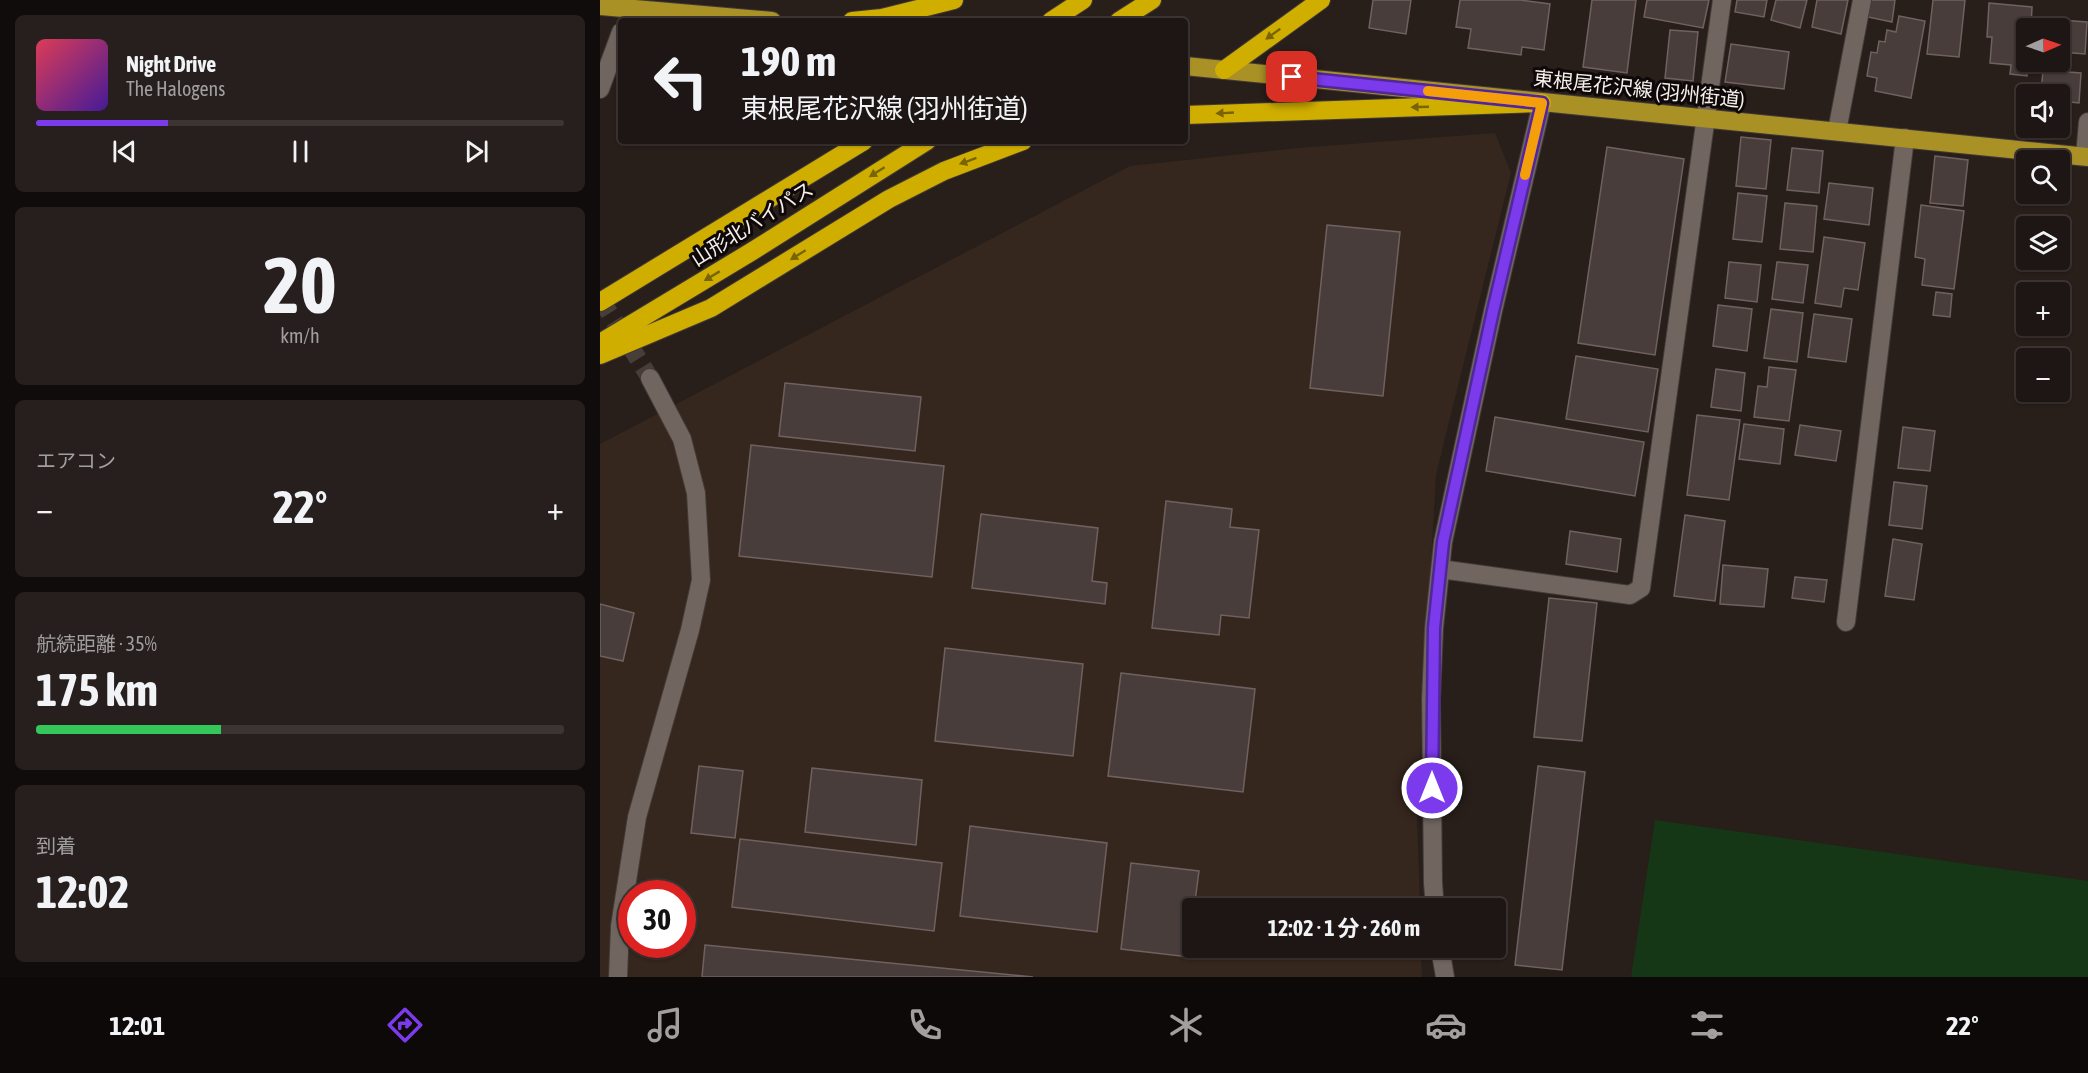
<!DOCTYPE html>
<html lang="ja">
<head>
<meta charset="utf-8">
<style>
  body { margin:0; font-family:"Asap Condensed","Noto Sans JP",sans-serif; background:#261f1d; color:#f1f3f6; height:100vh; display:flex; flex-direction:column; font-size:22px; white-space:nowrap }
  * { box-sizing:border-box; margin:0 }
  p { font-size:20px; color:#a19fa0 }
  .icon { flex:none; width:33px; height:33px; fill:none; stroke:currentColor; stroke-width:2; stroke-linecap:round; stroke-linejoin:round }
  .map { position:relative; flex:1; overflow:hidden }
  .side { display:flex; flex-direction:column; gap:15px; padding:15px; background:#100c0b; width:600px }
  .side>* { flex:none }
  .top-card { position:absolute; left:18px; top:18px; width:570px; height:126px; border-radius:6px; box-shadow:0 2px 4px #0004,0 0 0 2px #3c3534; background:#1e1614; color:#f1f3f6; overflow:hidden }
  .needle { width:39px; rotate:88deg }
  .controls { position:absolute; left:1416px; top:18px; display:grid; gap:12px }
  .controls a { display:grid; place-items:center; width:54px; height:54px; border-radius:6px; background:#1e1614; box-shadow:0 2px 4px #0004,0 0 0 2px #3c3534; font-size:30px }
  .speed { position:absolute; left:18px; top:880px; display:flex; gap:12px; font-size:30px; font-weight:700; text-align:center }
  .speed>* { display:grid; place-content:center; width:78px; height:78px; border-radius:50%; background:#1e1614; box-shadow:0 2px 4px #0004,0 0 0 2px #3c3534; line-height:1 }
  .speed .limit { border:9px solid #d22; background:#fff; color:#111 }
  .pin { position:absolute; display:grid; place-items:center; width:51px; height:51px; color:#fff; margin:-26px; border-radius:12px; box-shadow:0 3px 9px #0006 }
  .me { position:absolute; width:66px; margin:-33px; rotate:0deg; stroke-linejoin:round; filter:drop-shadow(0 0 4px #0008) }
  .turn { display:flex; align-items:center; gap:21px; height:126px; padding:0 24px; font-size:27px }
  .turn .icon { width:78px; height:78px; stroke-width:2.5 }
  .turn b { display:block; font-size:42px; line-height:51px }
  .big { font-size:45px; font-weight:700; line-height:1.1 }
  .side .widget { flex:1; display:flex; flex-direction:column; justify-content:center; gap:9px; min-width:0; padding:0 21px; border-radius:9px; background:#261f1d }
  .side .dial { align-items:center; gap:0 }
  .dial b { font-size:78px; line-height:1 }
  .song { display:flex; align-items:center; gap:18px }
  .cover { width:72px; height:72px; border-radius:9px; background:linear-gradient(135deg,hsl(350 70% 55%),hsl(260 70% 35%)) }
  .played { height:6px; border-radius:3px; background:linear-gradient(90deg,#7c3aed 25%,#3c3534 25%) }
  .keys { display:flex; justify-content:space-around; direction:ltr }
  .heat { display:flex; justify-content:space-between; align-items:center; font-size:33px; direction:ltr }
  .charge { height:9px; border-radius:4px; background:linear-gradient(90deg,#34c759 35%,#3c3534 0) }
  .trip { position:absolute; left:582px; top:898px; width:324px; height:60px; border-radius:6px; background:#1e1614; box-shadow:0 2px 4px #0004,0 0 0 2px #3c3534; font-weight:700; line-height:60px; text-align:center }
  .menu { display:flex; height:96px; justify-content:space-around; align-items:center; background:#0c0908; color:#a19fa0 }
  .menu .icon { width:42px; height:42px }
  .menu .active { color:#7c3aed }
  .menu b { font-size:27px; color:#f1f3f6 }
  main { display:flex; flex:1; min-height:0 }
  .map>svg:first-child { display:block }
  .built { fill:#35261e; fill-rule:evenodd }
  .green { fill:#153715 }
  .building { fill:#493d3c; stroke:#6f6160; stroke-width:1.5 }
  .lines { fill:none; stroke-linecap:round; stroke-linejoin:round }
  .minor-tunnel { stroke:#473d39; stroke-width:18; stroke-dasharray:18 9; stroke-linecap:butt }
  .minor-casing { stroke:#433b38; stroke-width:20 }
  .major-casing { stroke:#433b38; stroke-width:20 }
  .highway-casing { stroke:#433b38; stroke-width:20 }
  .minor { stroke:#70655f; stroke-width:18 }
  .major { stroke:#aa9126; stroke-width:18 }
  .highway { stroke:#d0ae00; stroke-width:18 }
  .oneway { fill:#796404 }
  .route-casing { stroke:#51269a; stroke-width:15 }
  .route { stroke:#7c3aed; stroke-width:10 }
  .slow { stroke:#f59e0b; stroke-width:10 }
  .labels { text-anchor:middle; stroke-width:6; stroke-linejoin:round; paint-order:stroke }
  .street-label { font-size:20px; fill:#f6efeb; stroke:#0e0908 }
</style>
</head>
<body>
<main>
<section class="side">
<div class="widget">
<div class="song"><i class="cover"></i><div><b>Night Drive</b><p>The Halogens</p></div></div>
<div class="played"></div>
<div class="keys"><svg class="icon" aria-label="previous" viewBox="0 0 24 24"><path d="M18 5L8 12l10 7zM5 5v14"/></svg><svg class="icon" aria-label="pause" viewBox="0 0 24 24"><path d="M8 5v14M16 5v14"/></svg><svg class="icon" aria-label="next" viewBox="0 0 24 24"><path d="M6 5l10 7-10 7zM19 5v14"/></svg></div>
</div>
<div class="widget dial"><b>20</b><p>km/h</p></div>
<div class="widget"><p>エアコン</p>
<div class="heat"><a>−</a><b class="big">22°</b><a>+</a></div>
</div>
<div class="widget"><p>航続距離 · 35%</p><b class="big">175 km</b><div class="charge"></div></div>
<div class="widget"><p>到着</p><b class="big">12:02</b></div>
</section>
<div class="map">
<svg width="1488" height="977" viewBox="0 0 1488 977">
  <rect width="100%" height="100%" fill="#281e1a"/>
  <path class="built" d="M895 133 911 173 836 475 817 813 820 909H592V948H821L822 977H0V444L530 166 697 148ZM32 894H82V945H32Z"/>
  <path class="green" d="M1055 820 1488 881V977H1031Z"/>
  <path class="building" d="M773 0H811L806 34 769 28Z
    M860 0H920L950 4 944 50 922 47 921 55 868 48 871 29 856 27Z
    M992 0H1036L1027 73 983 67Z
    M1047 0H1109L1103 28 1044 17Z
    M1137 0H1167L1164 17 1135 12Z
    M1176 0H1207L1200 28 1171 20Z
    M1217 0H1248L1241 34 1212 27Z
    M1271 0H1295L1292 22 1268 17Z
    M1333 0H1365L1359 57 1327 54Z
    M1389 3 1432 7 1431 28H1426L1427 76 1410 74 1411 65 1390 63 1392 37H1387Z
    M1299 16 1325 21 1311 98 1275 91 1277 78 1267 76 1271 52 1277 53 1279 41 1285 42 1287 30 1296 32Z
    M1447 19 1487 22 1485 54 1460 52V28H1447Z
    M1070 30 1098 32 1093 81 1065 78Z
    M1131 44 1189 52 1184 89 1125 82Z
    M1443 70 1481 73 1479 103 1460 101V94H1441Z
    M1141 137 1171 140 1166 189 1136 186Z
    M1007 147 1084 159 1055 355 978 343Z
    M1192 148 1223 151 1219 193 1187 190Z
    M1335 156 1368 160 1363 206 1330 203Z
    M1229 183 1273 188 1269 225 1224 219Z
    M1138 193 1167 196 1162 242 1133 239Z
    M1185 203 1217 206 1213 252 1180 249Z
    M1321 205 1364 211 1354 289 1322 285 1325 259 1315 257Z
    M727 225 800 232 783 396 710 388Z
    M1224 237 1265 243 1258 290 1244 288 1241 307 1215 303Z
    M1129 262 1161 265 1157 302 1125 298Z
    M1177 262 1208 265 1203 303 1172 299Z
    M1336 292 1352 294 1350 317 1333 315Z
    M1118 305 1152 309 1147 351 1113 346Z
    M1171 309 1203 313 1197 362 1164 358Z
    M1214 314 1252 319 1246 362 1208 357Z
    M976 356 1058 369 1048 432 966 419Z
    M1169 367 1196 370 1189 421 1154 417 1158 386 1167 387Z
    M1116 369 1145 373 1141 411 1111 407Z
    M185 383 321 397 315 451 179 436Z
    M1097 415 1140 420 1129 500 1087 495Z
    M895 417 1044 442 1035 496 886 471Z
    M1144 424 1184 429 1180 464 1139 459Z
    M1200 425 1241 431 1236 461 1195 455Z
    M1303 427 1335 431 1330 471 1298 468Z
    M151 445 344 466 332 577 139 556Z
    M1294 482 1327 486 1322 529 1289 525Z
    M566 501 632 509 630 527 659 530 649 618 621 615 619 635 552 628Z
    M381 514 498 528 492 581 507 583 505 604 372 588Z
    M1085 515 1125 521 1115 601 1074 596Z
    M970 531 1021 539 1017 572 966 564Z
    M1293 539 1322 544 1314 600 1285 596Z
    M1123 565 1168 569 1164 607 1120 604Z
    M1195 577 1227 580 1224 602 1192 598Z
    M949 598 997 603 982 741 934 737Z
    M0 604 34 613 23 661 0 656Z
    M345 648 483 664 473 756 335 741Z
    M521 673 655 689 643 792 508 776Z
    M99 766 143 771 135 838 91 833Z
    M938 766 985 772 962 970 915 965Z
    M212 768 322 780 316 845 205 832Z
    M370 826 507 843 497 932 360 916Z
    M140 839 342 863 334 931 132 907Z
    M531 863 599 871 594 909H592L589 957 521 949Z
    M105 945 433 977H102Z"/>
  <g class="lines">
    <path class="minor-tunnel" d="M0 298 50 378"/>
    <g class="minor-casing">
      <path id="minor" d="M0 89 21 32
        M1237 131 1262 0
        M1485 156 1488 122
        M840 569 1030 595 1041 588 1122 0
        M1246 622 1305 138
        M835 909 833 883 831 699 834 628 843 542 893 311 942 103
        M840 948 845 977
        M18 977 20 926 37 817 90 630 101 580 96 493 82 439 50 378"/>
    </g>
    <g class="major-casing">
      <path id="major" d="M0 6 172 21
        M585 66 1488 157"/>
    </g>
    <g class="highway-casing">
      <path id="highway" d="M252 21 282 18 354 0
        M451 21 483 0
        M519 21 552 0
        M624 70 721 0
        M585 115 942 103
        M0 302 264 141
        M0 343 151 252 327 141
        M0 355 111 308 289 199 344 171 423 141"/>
    </g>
    <use href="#minor" class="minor"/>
    <use href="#major" class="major"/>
    <use href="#highway" class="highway"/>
  </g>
  <defs><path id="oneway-solid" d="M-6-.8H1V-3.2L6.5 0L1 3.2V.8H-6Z" transform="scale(1.5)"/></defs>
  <g class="oneway">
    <use href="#oneway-solid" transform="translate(673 34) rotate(144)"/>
    <use href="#oneway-solid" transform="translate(820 107) rotate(178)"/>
    <use href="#oneway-solid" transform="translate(625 113) rotate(177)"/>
    <use href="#oneway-solid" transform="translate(368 161) rotate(160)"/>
    <use href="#oneway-solid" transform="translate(277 172) rotate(148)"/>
    <use href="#oneway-solid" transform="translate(198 255) rotate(148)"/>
    <use href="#oneway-solid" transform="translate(112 276) rotate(149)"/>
  </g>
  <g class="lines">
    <g class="route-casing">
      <path id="route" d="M692 77 942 103 893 311 843 542 834 628 832 788"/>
    </g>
    <use href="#route" class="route"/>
    <path class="slow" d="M828 91 942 103 925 175"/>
  </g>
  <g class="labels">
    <g class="street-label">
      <text transform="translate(1039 89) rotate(6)" y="7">東根尾花沢線 (羽州街道)</text>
      <text transform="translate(152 224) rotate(-32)" y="7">山形北バイパス</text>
    </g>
  </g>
</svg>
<div class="controls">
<a><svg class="needle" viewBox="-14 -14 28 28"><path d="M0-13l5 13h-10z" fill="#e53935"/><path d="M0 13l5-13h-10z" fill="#a19fa0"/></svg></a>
<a><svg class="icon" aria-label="sound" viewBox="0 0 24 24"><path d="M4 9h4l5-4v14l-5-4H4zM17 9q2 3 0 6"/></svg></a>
<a><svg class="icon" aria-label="search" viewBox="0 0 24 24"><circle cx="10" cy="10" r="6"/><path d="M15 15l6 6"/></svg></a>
<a><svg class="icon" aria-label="layers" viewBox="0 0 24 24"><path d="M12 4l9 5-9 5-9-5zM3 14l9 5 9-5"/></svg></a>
<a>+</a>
<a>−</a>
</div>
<div class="speed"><div class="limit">30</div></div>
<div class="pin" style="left:692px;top:77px;background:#d93025"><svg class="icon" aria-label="arrive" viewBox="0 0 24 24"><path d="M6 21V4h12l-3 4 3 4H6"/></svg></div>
<svg class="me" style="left:832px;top:788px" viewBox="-20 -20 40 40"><circle r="17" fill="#7c3aed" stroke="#fff" stroke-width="3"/><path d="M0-11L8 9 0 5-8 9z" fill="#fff"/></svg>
<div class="trip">12:02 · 1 分 · 260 m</div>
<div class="top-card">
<div class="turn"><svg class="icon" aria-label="left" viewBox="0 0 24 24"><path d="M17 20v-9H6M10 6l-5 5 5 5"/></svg><div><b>190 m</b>東根尾花沢線 (羽州街道)</div></div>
</div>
</div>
</main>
<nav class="menu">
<b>12:01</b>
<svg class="icon active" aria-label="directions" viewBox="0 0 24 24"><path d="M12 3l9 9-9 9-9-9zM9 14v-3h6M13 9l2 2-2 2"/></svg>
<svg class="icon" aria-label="music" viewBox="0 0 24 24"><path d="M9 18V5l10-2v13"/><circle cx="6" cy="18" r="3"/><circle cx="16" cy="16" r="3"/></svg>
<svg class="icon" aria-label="phone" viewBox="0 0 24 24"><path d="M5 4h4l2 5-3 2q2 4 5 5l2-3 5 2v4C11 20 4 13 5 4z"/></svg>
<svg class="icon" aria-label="climate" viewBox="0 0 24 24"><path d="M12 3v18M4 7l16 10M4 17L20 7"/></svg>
<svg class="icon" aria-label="car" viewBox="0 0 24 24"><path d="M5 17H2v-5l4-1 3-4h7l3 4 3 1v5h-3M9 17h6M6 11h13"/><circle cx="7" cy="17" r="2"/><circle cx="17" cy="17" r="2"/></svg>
<svg class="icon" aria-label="filters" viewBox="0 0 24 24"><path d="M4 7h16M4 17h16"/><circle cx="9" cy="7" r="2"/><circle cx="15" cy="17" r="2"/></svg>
<b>22°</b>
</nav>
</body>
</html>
